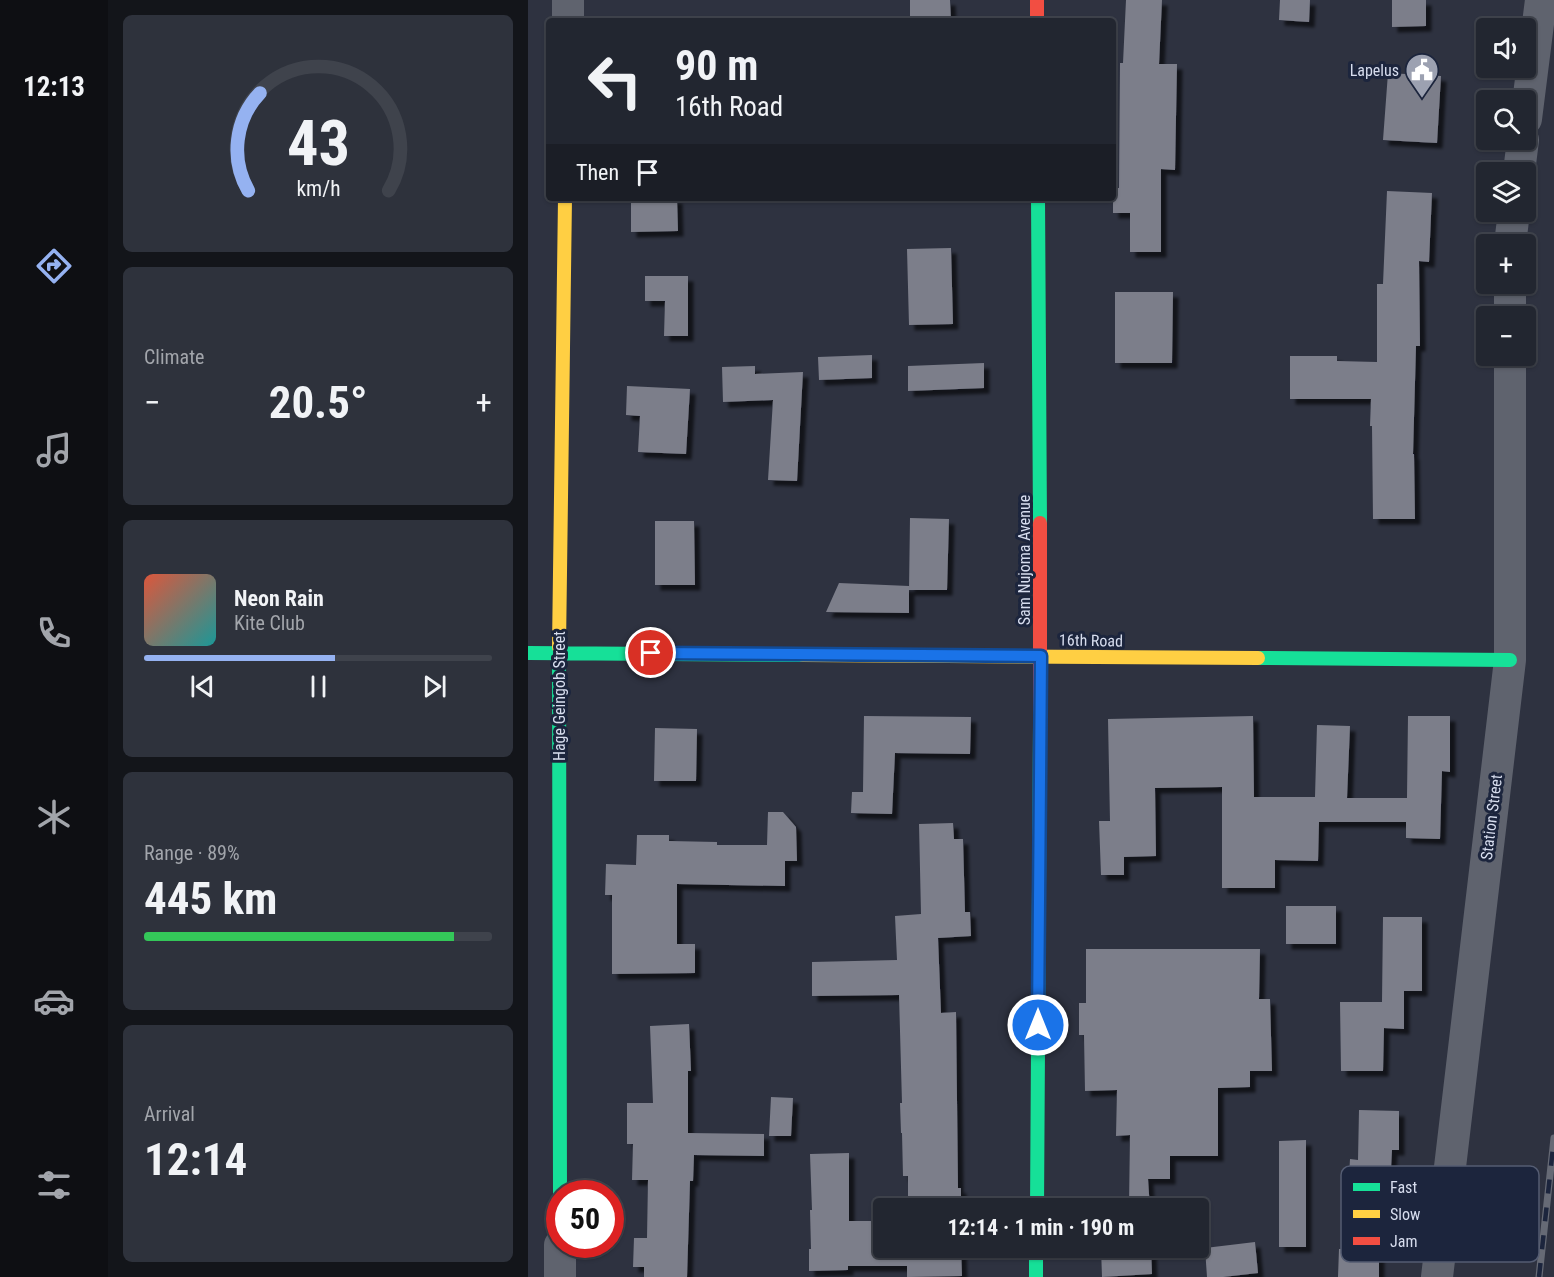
<!DOCTYPE html>
<html lang="en">
<head>
<meta charset="utf-8">
<style>
  body { margin:0; font-family:"Roboto Condensed",sans-serif; background:#2e323c; color:#f1f3f6; height:100vh; display:flex; flex-direction:column; font-size:22px; white-space:nowrap }
  * { box-sizing:border-box; margin:0 }
  p { font-size:20px; color:#a2a5ab }
  .icon { flex:none; width:33px; height:33px; fill:none; stroke:currentColor; stroke-width:2; stroke-linecap:round; stroke-linejoin:round }
  .map { position:relative; flex:1; overflow:hidden }
  .sheet { display:flex; flex-direction:column; gap:15px; padding:15px; background:#13151a; width:420px }
  .sheet>* { flex:none }
  .guide { position:absolute; left:18px; top:18px; width:570px; height:183px; border-radius:6px; box-shadow:0 2px 4px #0004,0 0 0 2px #3f434c; background:#222630; color:#f1f3f6; overflow:hidden }
  .controls { position:absolute; left:948px; top:18px; display:grid; gap:12px }
  .controls a { display:grid; place-items:center; width:60px; height:60px; border-radius:6px; background:#222630; box-shadow:0 2px 4px #0004,0 0 0 2px #3f434c; font-size:30px }
  .speed { position:absolute; left:18px; top:1180px; display:flex; gap:12px; font-size:30px; font-weight:700; text-align:center }
  .speed>* { display:grid; place-content:center; width:78px; height:78px; border-radius:50%; background:#222630; box-shadow:0 2px 4px #0004,0 0 0 2px #3f434c; line-height:1 }
  .speed .limit { border:9px solid #d22; background:#fff; color:#111 }
  .pin { position:absolute; display:grid; place-items:center; width:51px; height:51px; color:#fff; margin:-26px; border:3px solid #fff; border-radius:50%; box-shadow:0 2px 6px #0007 }
  .me { position:absolute; width:66px; margin:-33px; rotate:0deg; stroke-linejoin:round; filter:drop-shadow(0 0 4px #0008) }
  .turn { display:flex; align-items:center; gap:21px; height:126px; padding:0 30px; font-size:27px }
  .turn .icon { width:78px; height:78px; stroke-width:2.5 }
  .turn b { display:block; font-size:42px; line-height:51px }
  .then { display:flex; align-items:center; height:57px; padding:0 30px; background:#0003; gap:12px; font-size:22px }
  .big { font-size:45px; font-weight:700; line-height:1.1 }
  .sheet .widget { flex:1; display:flex; flex-direction:column; justify-content:center; gap:9px; min-width:0; padding:0 21px; border-radius:9px; background:#2e323c }
  .sheet .dial { align-items:center; gap:0 }
  .dial svg { height:156px; overflow:visible; fill:none; stroke:#3f434c; stroke-width:7; stroke-linecap:round; text-anchor:middle }
  .dial text { fill:#f1f3f6; stroke:none }
  .song { display:flex; align-items:center; gap:18px }
  .cover { width:72px; height:72px; border-radius:9px; background:linear-gradient(135deg,hsl(10 70% 55%),hsl(180 70% 35%)) }
  .played { height:6px; border-radius:3px; background:linear-gradient(90deg,#95b2f1 55%,#3f434c 55%) }
  .keys { display:flex; justify-content:space-around; direction:ltr }
  .heat { display:flex; justify-content:space-between; align-items:center; font-size:33px; direction:ltr }
  .charge { height:9px; border-radius:4px; background:linear-gradient(90deg,#34c759 89%,#3f434c 0) }
  .trip { position:absolute; left:345px; top:1198px; width:336px; height:60px; border-radius:6px; background:#222630; box-shadow:0 2px 4px #0004,0 0 0 2px #3f434c; font-weight:700; line-height:60px; text-align:center }
  main { display:flex; flex:1; min-height:0 }
  .tabs { display:flex; flex-direction:column; width:108px; justify-content:space-around; align-items:center; background:#0e0f13; color:#a2a5ab }
  .tabs .icon { width:42px; height:42px }
  .tabs .active { color:#95b2f1 }
  .tabs b { font-size:27px; color:#f1f3f6 }
  .map>svg:first-child { display:block }
  .building { fill:#7c7e8a; filter:url(#shadow) }
  .lines { fill:none; stroke-linecap:round; stroke-linejoin:round }
  .street { stroke:#5f636e; stroke-width:32 }
  .fast { stroke:#16e098; stroke-width:14 }
  .slow { stroke:#ffcf43; stroke-width:14 }
  .jam { stroke:#f24e42; stroke-width:14 }
  .rail-casing { stroke:#666a75; stroke-width:7 }
  .rail { stroke:#1c253d; stroke-width:4.5; stroke-dasharray:14; stroke-linecap:butt }
  .route-casing { stroke:#114b97; stroke-width:15 }
  .route { stroke:#1a73e8; stroke-width:10 }
  .labels { text-anchor:middle; stroke-width:6; stroke-linejoin:round; paint-order:stroke }
  .poi-label { font-size:16px; fill:#d7ddee; stroke:#1c253d; text-anchor:end }
  .street-label { font-size:16px; fill:#d7ddee; stroke:#1c253d }
  .key { fill:#1c253d; stroke:#545c72; stroke-width:1.5 }
  .key-label { font-size:16px; fill:#d7ddee }
</style>
</head>
<body>
<main>
<nav class="tabs">
<b>12:13</b>
<svg class="icon active" aria-label="directions" viewBox="0 0 24 24"><path d="M12 3l9 9-9 9-9-9zM9 14v-3h6M13 9l2 2-2 2"/></svg>
<svg class="icon" aria-label="music" viewBox="0 0 24 24"><path d="M9 18V5l10-2v13"/><circle cx="6" cy="18" r="3"/><circle cx="16" cy="16" r="3"/></svg>
<svg class="icon" aria-label="phone" viewBox="0 0 24 24"><path d="M5 4h4l2 5-3 2q2 4 5 5l2-3 5 2v4C11 20 4 13 5 4z"/></svg>
<svg class="icon" aria-label="climate" viewBox="0 0 24 24"><path d="M12 3v18M4 7l16 10M4 17L20 7"/></svg>
<svg class="icon" aria-label="car" viewBox="0 0 24 24"><path d="M5 17H2v-5l4-1 3-4h7l3 4 3 1v5h-3M9 17h6M6 11h13"/><circle cx="7" cy="17" r="2"/><circle cx="17" cy="17" r="2"/></svg>
<svg class="icon" aria-label="filters" viewBox="0 0 24 24"><path d="M4 7h16M4 17h16"/><circle cx="9" cy="7" r="2"/><circle cx="15" cy="17" r="2"/></svg>
</nav>
<section class="sheet">
<div class="widget dial"><svg viewBox="0 0 100 80">
<path d="M14 69A42 42 0 1 1 86 69"/>
<path d="M14 69A42 42 0 0 1 20 19" stroke="#95b2f1"/>
<text x="50" y="56" font-size="32" font-weight="700">43</text>
<text x="50" y="72" font-size="11">km/h</text>
</svg></div>
<div class="widget"><p>Climate</p>
<div class="heat"><a>−</a><b class="big">20.5°</b><a>+</a></div>
</div>
<div class="widget">
<div class="song"><i class="cover"></i><div><b>Neon Rain</b><p>Kite Club</p></div></div>
<div class="played"></div>
<div class="keys"><svg class="icon" aria-label="previous" viewBox="0 0 24 24"><path d="M18 5L8 12l10 7zM5 5v14"/></svg><svg class="icon" aria-label="pause" viewBox="0 0 24 24"><path d="M8 5v14M16 5v14"/></svg><svg class="icon" aria-label="next" viewBox="0 0 24 24"><path d="M6 5l10 7-10 7zM19 5v14"/></svg></div>
</div>
<div class="widget"><p>Range · 89%</p><b class="big">445 km</b><div class="charge"></div></div>
<div class="widget"><p>Arrival</p><b class="big">12:14</b></div>
</section>
<div class="map">
<svg width="1026" height="1277" viewBox="0 0 1026 1277">
  <defs>
    <filter id="shadow"><feDropShadow dx="5.5" dy="5.5" stdDeviation="1.5" flood-color="#0009"/></filter>
  </defs>
  <rect width="100%" height="100%" fill="#2e3240"/>
  <path class="building" d="M382 0H422L423 21H382Z
    M598 0H634L631 64H649L647 170 633 169V252H602V213H585V188H591L592 63H595Z
    M752 0H782L781 22 751 20Z
    M864 0H898V26L864 27Z
    M860 73 913 76 909 143 855 140Z
    M859 191 904 193 901 262 891 261 892 346H888L885 454H886L887 519H845L844 426H842L843 399H762V356H809V361L849 362V284H855Z
    M103 198H149L150 231 103 232Z
    M423 248 425 324 381 325 379 249Z
    M117 276H160V336H136L137 301H117Z
    M587 292H645L644 363H587Z
    M344 355V378L291 380 290 357Z
    M456 363V388L380 391V366Z
    M227 366V374L275 372 269 481 240 480 245 400 195 402 194 367Z
    M99 386 162 389 158 454 110 452 112 416 98 415Z
    M382 518 421 519 419 590H381Z
    M127 521H166L167 585H127Z
    M311 583 381 586V613L298 612Z
    M336 716 443 717 442 754 367 753 364 814 323 813 324 792H335Z
    M725 716 726 797H787L789 725 822 726 819 798H879L880 716H922V772L914 771 912 839 878 838V822H791L790 861 747 860V888H694V787L627 788 628 856 596 857V875H573L571 821H582L580 719Z
    M127 728 169 729 168 781H126Z
    M240 812H255L268 827 269 861H257V886L149 884V944H167V973L84 974V895H77L78 864 108 865 109 835H141V841L189 842V845H239Z
    M425 823 426 839H435L437 912H442L443 936 410 938 413 1013 428 1012 430 1188H433V1209H380V1176H375L374 1133H373L372 1103H374L371 995 284 996V962L369 960 367 916 393 914 391 824Z
    M758 906H808V944H758Z
    M855 917H894V991H876V1029L856 1028 855 1071H813L812 1002H854Z
    M558 949H732L731 999H742L744 1071H722V1087L690 1088V1156H642V1179H620L622 1209H571V1208L601 1206 602 1135 588 1136 589 1090 557 1091 556 1035H551V1003H558Z
    M161 1024 163 1071H160V1133L236 1134V1156L166 1155 165 1181H162L159 1277H116V1267H105L106 1238H119L120 1180H104L105 1144H99V1103H125L122 1026Z
    M243 1097 265 1098 263 1136H241Z
    M831 1110 871 1111V1150H864L859 1241 851 1240V1277H810L811 1249H817L822 1159 830 1160Z
    M778 1140V1247H751V1141Z
    M321 1153V1221H356V1248H433L434 1276 379 1277V1266H320V1270L281 1271V1249H283L282 1210H284L282 1154Z
    M727 1242 730 1273 695 1277H679L677 1248Z
    M573 1248H623L624 1274 574 1277Z"/>
  <g class="lines">
    <path class="street" d="M40 21V0
      M998 119 1013 0
      M991 172 995 140
      M982 244 986 212
      M982 316V284
      M32 1245V1277
      M909 1277 982 660V356"/>
    <path class="fast" d="M510 198 512 523
      M31 647 32 1194
      M0 653 275 655
      M730 658 982 660
      M509 1209 512 726
      M508 1248V1277"/>
    <path class="slow" d="M31 647 37 198
      M275 655 730 658"/>
    <path class="jam" d="M509 0V21
      M512 523V726"/>
    <g class="rail-casing">
      <path id="rail" d="M1011 1277 1026 1138"/>
    </g>
    <use href="#rail" class="rail"/>
  </g>
  <g class="lines">
    <g class="route-casing">
      <path id="route" d="M123 653 513 656 510 1025"/>
    </g>
    <use href="#route" class="route"/>
  </g>
  <defs>
    <g id="civic-pin" transform="scale(1.725)"><path d="M0 17L-7.5 6A9.5 9.5 0 1 1 7.5 6Z" fill="#9ca1b1" stroke="#1c253d"/><path d="M-.6-6.5H3V-4.5H.6V-3L4-1V1h2V6H-6V1h2V-1L-.6-3ZM-1.2 2.5V6h2.4V2.5Z" fill="#fff"/></g>
  </defs>
  <g fill-rule="evenodd">
    <use href="#civic-pin" x="894" y="70"/>
  </g>
  <g class="labels">
    <g class="poi-label">
      <text x="871" y="76">Lapelus</text>
    </g>
    <g class="street-label">
      <text transform="translate(496 560) rotate(-90)" y="6">Sam Nujoma Avenue</text>
      <text transform="translate(563 640) rotate(1)" y="6">16th Road</text>
      <text transform="translate(31 696) rotate(-90)" y="6">Hage Geingob Street</text>
      <text transform="translate(963 817) rotate(-83)" y="6">Station Street</text>
    </g>
  </g>
  <rect x="813" y="1166" width="198" height="96" rx="9" class="key"/>
  <rect x="825" y="1183" width="27" height="8" fill="#16e098"/>
  <rect x="825" y="1210" width="27" height="8" fill="#ffcf43"/>
  <rect x="825" y="1237" width="27" height="8" fill="#f24e42"/>
  <g class="key-label">
    <text x="862" y="1193">Fast</text>
    <text x="862" y="1220">Slow</text>
    <text x="862" y="1247">Jam</text>
  </g>
</svg>
<div class="controls">
<a><svg class="icon" aria-label="sound" viewBox="0 0 24 24"><path d="M4 9h4l5-4v14l-5-4H4zM17 9q2 3 0 6"/></svg></a>
<a><svg class="icon" aria-label="search" viewBox="0 0 24 24"><circle cx="10" cy="10" r="6"/><path d="M15 15l6 6"/></svg></a>
<a><svg class="icon" aria-label="layers" viewBox="0 0 24 24"><path d="M12 4l9 5-9 5-9-5zM3 14l9 5 9-5"/></svg></a>
<a>+</a>
<a>−</a>
</div>
<div class="speed"><div class="limit">50</div></div>
<div class="pin" style="left:123px;top:653px;background:#d93025"><svg class="icon" aria-label="arrive" viewBox="0 0 24 24"><path d="M6 21V4h12l-3 4 3 4H6"/></svg></div>
<svg class="me" style="left:510px;top:1025px" viewBox="-20 -20 40 40"><circle r="17" fill="#1a73e8" stroke="#fff" stroke-width="3"/><path d="M0-11L8 9 0 5-8 9z" fill="#fff"/></svg>
<div class="trip">12:14 · 1 min · 190 m</div>
<div class="guide">
<div class="turn"><svg class="icon" aria-label="left" viewBox="0 0 24 24"><path d="M17 20v-9H6M10 6l-5 5 5 5"/></svg><div><b>90 m</b>16th Road</div></div>
<div class="then">Then<svg class="icon" aria-label="arrive" viewBox="0 0 24 24"><path d="M6 21V4h12l-3 4 3 4H6"/></svg></div>
</div>
</div>
</main>
</body>
</html>
